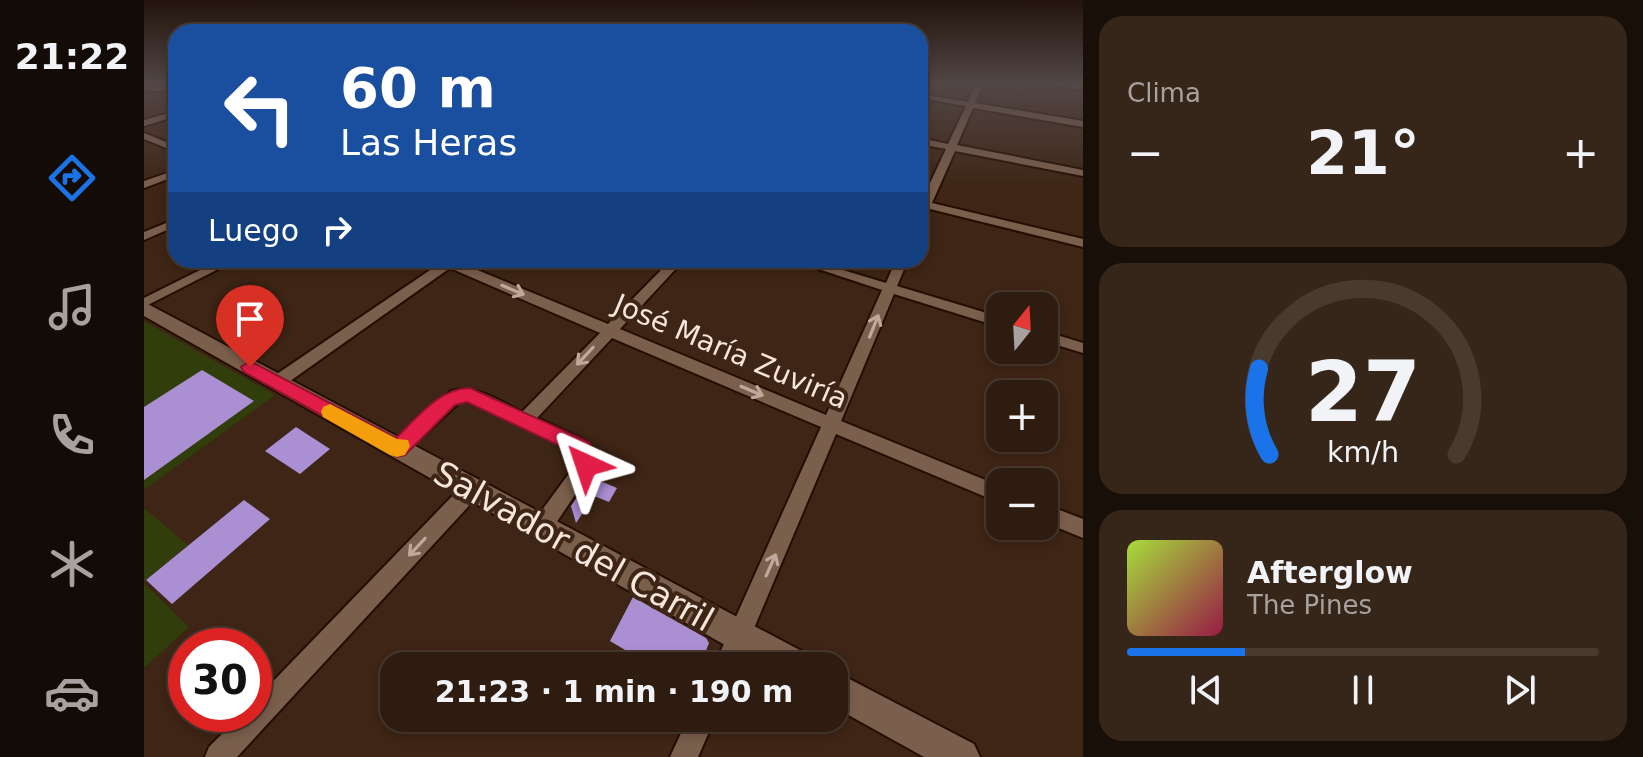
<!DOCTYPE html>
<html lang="es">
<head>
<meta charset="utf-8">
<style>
  body { margin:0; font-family:"DejaVu Sans",sans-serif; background:#362519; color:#f1f3f6; height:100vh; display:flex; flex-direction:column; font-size:30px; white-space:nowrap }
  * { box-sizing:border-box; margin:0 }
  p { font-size:26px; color:#a7a19f }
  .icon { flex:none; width:44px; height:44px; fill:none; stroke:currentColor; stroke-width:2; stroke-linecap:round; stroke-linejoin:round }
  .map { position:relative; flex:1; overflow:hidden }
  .details { display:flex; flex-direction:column; gap:16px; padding:16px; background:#190f09; width:560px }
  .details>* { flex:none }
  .hud { position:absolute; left:24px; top:24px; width:760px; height:244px; border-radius:24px; box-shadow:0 4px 12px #0003,0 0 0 2px #493a30; background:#1a4fa0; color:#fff; overflow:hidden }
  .needle { width:52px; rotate:18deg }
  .tools { position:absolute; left:842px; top:292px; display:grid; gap:16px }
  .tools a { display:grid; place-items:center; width:72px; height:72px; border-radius:16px; background:#2e1c10; box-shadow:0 4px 12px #0003,0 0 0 2px #493a30; font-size:40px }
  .speed { position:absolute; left:24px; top:628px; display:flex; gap:16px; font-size:40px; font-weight:700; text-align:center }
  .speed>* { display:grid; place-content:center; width:104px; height:104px; border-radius:50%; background:#2e1c10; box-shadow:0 4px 12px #0003,0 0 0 2px #493a30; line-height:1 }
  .speed .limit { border:12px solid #d22; background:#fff; color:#111 }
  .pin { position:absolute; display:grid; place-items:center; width:68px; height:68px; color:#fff; margin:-82px -34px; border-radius:50% 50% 50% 0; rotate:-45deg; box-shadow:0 0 8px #0007 }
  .pin .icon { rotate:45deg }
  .me { position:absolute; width:88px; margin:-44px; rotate:318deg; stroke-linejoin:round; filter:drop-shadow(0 0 6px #0008) }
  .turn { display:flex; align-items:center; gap:28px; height:168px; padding:0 40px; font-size:36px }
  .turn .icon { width:104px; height:104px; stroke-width:2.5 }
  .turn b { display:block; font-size:56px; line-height:68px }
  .then { display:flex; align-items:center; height:76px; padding:0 40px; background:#0003; gap:16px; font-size:30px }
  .big { font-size:60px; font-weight:800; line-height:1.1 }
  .details .widget { flex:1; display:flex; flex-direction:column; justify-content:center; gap:12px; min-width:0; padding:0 28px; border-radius:24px; background:#362519 }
  .details .dial { align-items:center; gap:0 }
  .dial svg { height:208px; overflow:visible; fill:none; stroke:#493a30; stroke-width:7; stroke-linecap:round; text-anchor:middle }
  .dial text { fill:#f1f3f6; stroke:none }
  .song { display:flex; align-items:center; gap:24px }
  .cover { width:96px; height:96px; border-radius:12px; background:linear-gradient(135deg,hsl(80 70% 55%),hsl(340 70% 35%)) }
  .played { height:8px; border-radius:4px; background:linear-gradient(90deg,#1a73e8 25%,#493a30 25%) }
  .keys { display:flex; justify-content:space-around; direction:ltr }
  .heat { display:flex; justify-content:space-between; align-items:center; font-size:44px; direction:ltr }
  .trip { position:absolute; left:236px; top:652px; width:468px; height:80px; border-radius:24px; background:#2e1c10; box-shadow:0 4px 12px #0003,0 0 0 2px #493a30; font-weight:800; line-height:80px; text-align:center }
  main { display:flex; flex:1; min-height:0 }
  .menu { display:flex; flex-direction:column; width:144px; justify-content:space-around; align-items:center; background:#120b06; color:#a7a19f }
  .menu .icon { width:56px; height:56px }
  .menu .current { color:#1a73e8 }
  .menu b { font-size:36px; color:#f1f3f6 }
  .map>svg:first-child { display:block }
  .green { fill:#313d0a }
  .building { fill:#ab8fd3 }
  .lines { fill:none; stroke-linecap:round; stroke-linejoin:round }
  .street-casing { stroke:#240e01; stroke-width:4 }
  .secondary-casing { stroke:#240e01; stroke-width:4 }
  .street { fill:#7b5f4d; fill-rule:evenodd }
  .secondary { fill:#7b5f4d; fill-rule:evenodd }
  .oneway { stroke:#bfa99c }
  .route { fill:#e11d48; stroke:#92132f; stroke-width:2 }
  .slow { fill:#f59e0b }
  .labels { text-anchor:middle; stroke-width:8; stroke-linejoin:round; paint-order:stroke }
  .street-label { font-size:28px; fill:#f7e6dc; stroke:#3e2515 }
  .near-street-label { font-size:34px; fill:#f7e6dc; stroke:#3e2515 }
</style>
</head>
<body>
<main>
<nav class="menu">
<b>21:22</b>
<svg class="icon current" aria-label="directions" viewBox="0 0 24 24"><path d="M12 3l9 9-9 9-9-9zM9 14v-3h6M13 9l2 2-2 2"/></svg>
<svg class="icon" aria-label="music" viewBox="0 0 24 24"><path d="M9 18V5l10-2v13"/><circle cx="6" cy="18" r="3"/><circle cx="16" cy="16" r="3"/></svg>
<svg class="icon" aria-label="phone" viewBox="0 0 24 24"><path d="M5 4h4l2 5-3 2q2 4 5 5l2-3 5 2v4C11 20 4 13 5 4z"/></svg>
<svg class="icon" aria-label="climate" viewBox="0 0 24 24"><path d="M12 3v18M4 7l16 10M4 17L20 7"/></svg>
<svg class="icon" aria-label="car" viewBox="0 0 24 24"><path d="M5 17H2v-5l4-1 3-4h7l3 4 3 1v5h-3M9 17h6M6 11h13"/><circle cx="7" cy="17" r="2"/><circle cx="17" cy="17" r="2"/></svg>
</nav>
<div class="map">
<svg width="939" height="757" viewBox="0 0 939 757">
  <rect width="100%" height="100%" fill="#3e2515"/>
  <path class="green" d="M0 321 131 395 0 490Z
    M0 508 44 545 0 582Z
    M0 583 45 627 0 668Z"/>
  <path class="building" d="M58 370 110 401 0 480V407Z
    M152 427 186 449 156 474 121 451Z
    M447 477 473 488 465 502 450 496 432 523 427 506Z
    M100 500 126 519 28 604 2 580Z
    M489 597 562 638 565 643 556 666H508L466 641Z"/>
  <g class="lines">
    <g class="street-casing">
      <path id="street" d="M832 83H840L831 103 939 121V127L829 108 813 145 939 170V176L811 151 788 203 939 239V247L786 209 780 220 776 221V200H778L802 149 776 144V138L804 144 822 106 776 98V94L824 102Z
        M906 83 939 86V90L909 85Z
        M0 86 32 88V92L0 90Z
        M32 111V116L0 126V120Z
        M0 133 32 146V152L0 139Z
        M32 170V176L0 188V181Z
        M32 219V226L0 240V232Z
        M76 260H92L0 307V298Z
        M291 260H315L314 262 464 324 527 260H540L476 329 682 415 738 290 647 260H666L742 283 752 260H764L753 286 856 317V327L750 294 697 421 856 486V503L692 434 594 666H570L677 427 468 338 393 418 444 442 451 465 404 535 397 537 390 535 387 528 390 521 432 464 430 451 324 401H317L259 454 253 456 247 454 244 449 247 444 307 391C332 384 357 402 378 412L456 333 306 268 139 386 133 388 125 382 127 378 295 264Z
        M900 331 939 343V353L900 341Z
        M327 482 334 484 337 490 334 496 93 757H61L65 747 98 714H110V701L320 484Z
        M900 504 939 519V538L900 522Z
        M544 718H571L554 757H526Z"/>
    </g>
    <g class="secondary-casing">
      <path id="secondary" d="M0 83H11L0 88Z
        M0 302 663 654 668 666H618L0 316Z
        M690 671 830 744 836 757H780L690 707Z"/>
    </g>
    <use href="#street" class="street"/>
    <use href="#secondary" class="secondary"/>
  </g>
  <defs><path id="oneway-shaft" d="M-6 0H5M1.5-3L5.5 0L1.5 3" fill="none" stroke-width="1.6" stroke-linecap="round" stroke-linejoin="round" transform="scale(2)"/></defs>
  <g class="oneway">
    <use href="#oneway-shaft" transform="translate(369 290) rotate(23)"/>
    <use href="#oneway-shaft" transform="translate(730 326) rotate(-68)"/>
    <use href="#oneway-shaft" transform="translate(441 356) rotate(133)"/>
    <use href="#oneway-shaft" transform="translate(608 391) rotate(23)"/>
    <use href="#oneway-shaft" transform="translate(273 547) rotate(133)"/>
    <use href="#oneway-shaft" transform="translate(627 565) rotate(-66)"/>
  </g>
  <linearGradient id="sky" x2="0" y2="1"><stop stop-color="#22140c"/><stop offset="0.44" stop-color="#524646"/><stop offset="1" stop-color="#524646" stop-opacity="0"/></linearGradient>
  <rect width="939" height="189" fill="url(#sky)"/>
  <path class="route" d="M106 361 252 438C273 418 295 388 326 388L445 442 453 465 450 471H435L429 452 323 402 311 405 261 455 253 457 100 372 97 367Z"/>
  <path class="slow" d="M186 404 253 439 264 440 266 446 261 455 253 457 246 455 179 417 177 412 179 407Z"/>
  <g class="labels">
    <g class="street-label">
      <text transform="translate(587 351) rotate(23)" y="10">José María Zuviría</text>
    </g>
    <g class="near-street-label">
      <text transform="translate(430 546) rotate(29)" y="12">Salvador del Carril</text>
    </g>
  </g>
</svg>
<div class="tools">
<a><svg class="needle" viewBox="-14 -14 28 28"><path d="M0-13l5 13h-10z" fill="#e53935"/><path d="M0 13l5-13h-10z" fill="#a7a19f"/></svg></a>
<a>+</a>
<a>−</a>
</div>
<div class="speed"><div class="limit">30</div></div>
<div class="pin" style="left:106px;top:367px;background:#d93025"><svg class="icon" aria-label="arrive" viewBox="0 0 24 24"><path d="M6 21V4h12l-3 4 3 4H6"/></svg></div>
<svg class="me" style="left:442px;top:465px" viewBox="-20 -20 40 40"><path d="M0-17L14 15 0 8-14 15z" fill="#e11d48" stroke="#fff" stroke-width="4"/></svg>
<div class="trip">21:23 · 1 min · 190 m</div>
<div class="hud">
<div class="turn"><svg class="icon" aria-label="left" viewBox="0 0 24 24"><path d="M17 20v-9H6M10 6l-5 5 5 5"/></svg><div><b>60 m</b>Las Heras</div></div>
<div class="then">Luego<svg class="icon" aria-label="right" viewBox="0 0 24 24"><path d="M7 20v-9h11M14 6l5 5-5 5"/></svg></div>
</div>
</div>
<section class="details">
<div class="widget"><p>Clima</p>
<div class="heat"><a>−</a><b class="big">21°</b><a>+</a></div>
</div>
<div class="widget dial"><svg viewBox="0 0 100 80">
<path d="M14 69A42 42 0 1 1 86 69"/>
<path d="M14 69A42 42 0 0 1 10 36" stroke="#1a73e8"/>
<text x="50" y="56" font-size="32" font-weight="700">27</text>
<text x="50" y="72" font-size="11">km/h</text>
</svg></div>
<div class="widget">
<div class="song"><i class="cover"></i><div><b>Afterglow</b><p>The Pines</p></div></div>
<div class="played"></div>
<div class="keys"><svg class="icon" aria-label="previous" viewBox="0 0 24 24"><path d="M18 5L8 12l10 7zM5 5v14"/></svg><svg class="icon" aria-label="pause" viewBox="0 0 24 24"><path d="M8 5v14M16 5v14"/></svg><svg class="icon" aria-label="next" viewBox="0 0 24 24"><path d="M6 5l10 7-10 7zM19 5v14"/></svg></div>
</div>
</section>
</main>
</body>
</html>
